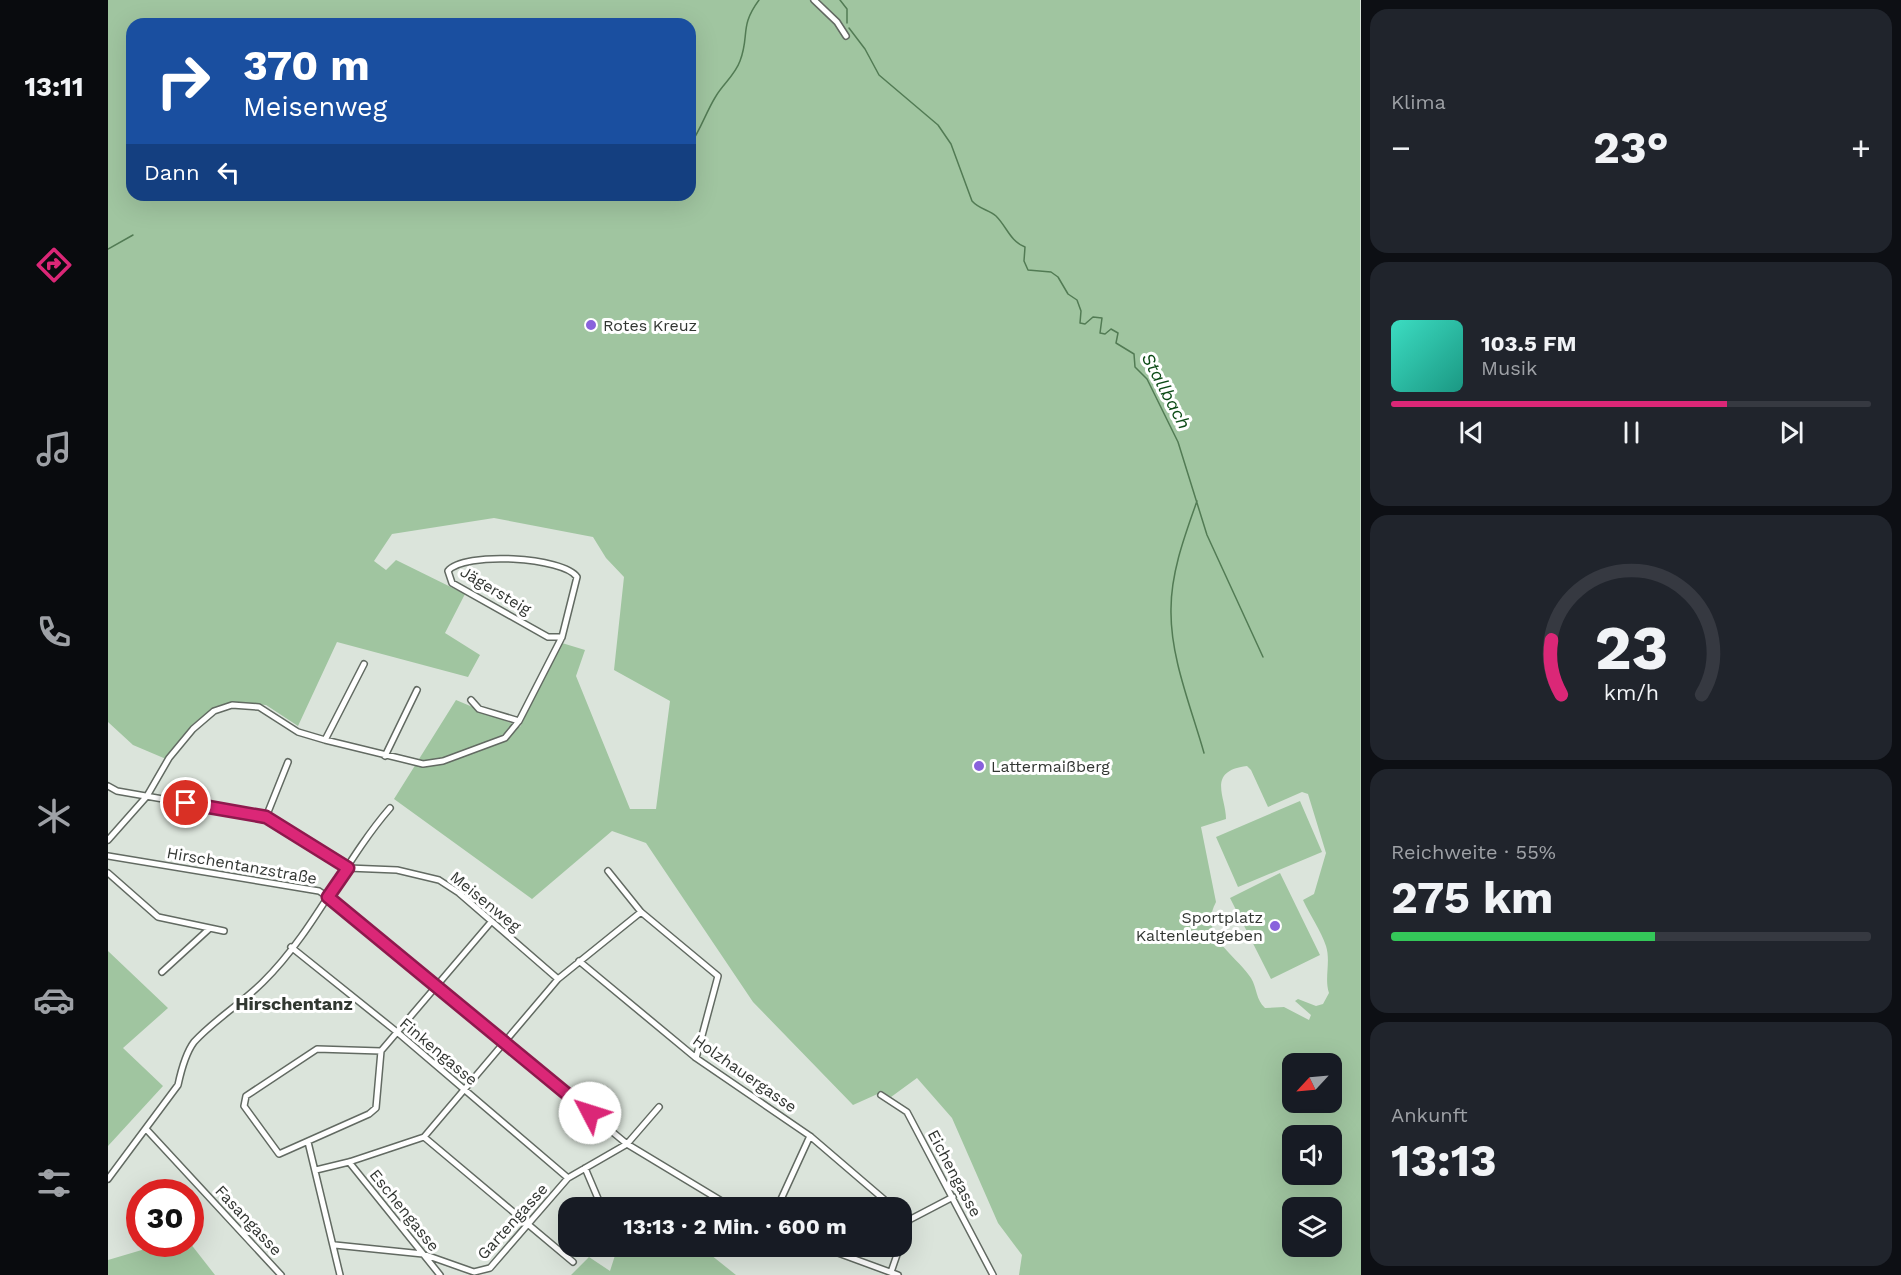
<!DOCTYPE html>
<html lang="de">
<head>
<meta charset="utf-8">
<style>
  body { margin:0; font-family:"Work Sans",sans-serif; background:#20242c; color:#f1f3f6; height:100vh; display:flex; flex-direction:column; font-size:22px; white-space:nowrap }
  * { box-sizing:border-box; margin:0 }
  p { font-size:20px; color:#9ea1a6 }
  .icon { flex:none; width:33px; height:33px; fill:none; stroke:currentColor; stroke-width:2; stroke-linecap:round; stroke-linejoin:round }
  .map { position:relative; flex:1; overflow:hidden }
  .drawer { display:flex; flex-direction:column; gap:9px; padding:9px; background:#0d0f14; width:540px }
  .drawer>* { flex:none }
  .banner { position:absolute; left:18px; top:18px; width:570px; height:183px; border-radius:18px; box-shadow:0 6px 24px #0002; background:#1a4fa0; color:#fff; overflow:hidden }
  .needle { width:39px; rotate:244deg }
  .tools { position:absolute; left:1174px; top:1053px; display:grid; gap:12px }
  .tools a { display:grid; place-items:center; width:60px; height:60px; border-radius:12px; background:#171b24; box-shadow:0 6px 24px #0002; font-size:30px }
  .speed { position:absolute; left:18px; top:1179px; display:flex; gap:12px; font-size:30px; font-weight:700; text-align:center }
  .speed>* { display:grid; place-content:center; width:78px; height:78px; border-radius:50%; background:#171b24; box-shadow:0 6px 24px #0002; line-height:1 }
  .speed .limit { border:9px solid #d22; background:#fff; color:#111 }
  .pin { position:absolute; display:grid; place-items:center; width:51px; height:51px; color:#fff; margin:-26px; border:3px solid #fff; border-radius:50%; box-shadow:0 2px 6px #0007 }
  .me { position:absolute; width:66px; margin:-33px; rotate:310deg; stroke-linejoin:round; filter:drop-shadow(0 0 4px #0008) }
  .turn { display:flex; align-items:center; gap:21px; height:126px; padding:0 18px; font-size:27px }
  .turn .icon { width:78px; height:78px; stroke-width:2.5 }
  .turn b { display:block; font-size:42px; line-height:51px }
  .then { display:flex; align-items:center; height:57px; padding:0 18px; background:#0003; gap:12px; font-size:22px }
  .big { font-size:45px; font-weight:700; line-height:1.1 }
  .drawer .widget { flex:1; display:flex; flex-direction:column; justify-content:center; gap:9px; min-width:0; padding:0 21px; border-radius:18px; background:#20242c }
  .drawer .dial { align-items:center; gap:0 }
  .dial svg { height:156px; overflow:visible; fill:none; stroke:#363941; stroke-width:7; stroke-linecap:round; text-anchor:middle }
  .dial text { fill:#f1f3f6; stroke:none }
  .song { display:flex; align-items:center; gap:18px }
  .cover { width:72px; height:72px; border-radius:9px; background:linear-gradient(135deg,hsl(170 70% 55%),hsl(170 70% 35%)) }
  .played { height:6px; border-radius:3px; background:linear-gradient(90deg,#db2777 70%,#363941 70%) }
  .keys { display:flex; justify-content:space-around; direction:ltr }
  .heat { display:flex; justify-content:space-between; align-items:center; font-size:33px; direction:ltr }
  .charge { height:9px; border-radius:4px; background:linear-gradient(90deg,#34c759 55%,#363941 0) }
  .trip { position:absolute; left:450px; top:1197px; width:354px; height:60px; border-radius:18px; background:#171b24; box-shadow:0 6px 24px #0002; font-weight:700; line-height:60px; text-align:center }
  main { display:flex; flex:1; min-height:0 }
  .tab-bar { display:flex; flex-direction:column; width:108px; justify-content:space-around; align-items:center; background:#090b0e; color:#9ea1a6 }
  .tab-bar .icon { width:42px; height:42px }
  .tab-bar .current { color:#db2777 }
  .tab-bar b { font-size:27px; color:#f1f3f6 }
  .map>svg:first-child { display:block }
  .green { fill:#a0c5a0; fill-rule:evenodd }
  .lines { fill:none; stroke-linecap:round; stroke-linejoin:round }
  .stream { stroke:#527b54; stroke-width:1.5 }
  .street-casing { stroke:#626a62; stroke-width:8 }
  .street { stroke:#fff; stroke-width:5 }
  .route-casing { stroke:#8e194d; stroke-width:15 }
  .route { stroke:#db2777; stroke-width:10 }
  .poi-dot { fill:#8962dc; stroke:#fff; stroke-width:2 }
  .labels { text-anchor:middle; stroke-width:6; stroke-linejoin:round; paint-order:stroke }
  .poi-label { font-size:16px; fill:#323632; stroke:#fff; text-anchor:start }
  .street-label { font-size:16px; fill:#323632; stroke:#fff }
  .water-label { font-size:18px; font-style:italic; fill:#0b4a15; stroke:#fff }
  .neighbourhood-label { font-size:18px; font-weight:bold; fill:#313831; stroke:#fff }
</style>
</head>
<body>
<main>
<nav class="tab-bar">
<b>13:11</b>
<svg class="icon current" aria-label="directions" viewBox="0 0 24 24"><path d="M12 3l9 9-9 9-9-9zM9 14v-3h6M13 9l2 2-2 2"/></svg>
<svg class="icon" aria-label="music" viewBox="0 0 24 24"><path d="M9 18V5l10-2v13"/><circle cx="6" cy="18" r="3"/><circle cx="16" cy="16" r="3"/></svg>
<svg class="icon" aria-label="phone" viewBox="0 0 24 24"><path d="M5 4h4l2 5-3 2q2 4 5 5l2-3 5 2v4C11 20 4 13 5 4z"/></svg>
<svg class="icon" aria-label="climate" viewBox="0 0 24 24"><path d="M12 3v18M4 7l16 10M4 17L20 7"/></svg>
<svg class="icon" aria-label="car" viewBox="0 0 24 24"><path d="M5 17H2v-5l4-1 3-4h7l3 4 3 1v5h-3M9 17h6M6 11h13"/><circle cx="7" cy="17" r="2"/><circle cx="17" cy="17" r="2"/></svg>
<svg class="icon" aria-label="filters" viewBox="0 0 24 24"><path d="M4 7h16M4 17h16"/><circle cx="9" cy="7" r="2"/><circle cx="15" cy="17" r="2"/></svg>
</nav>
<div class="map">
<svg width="1253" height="1275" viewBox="0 0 1253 1275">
  <rect width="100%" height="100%" fill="#dbe4db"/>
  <path class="green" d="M0 0H1252L1253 1275H911L914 1255 890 1223 844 1118 809 1078 783 1097 774 1092 745 1105 645 1002 538 843 504 831 424 899 286 799 348 700 412 727 454 643 477 650 468 676 522 809H548L562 701 506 670 516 577 498 558 485 537 386 518 284 534 266 561 278 570 288 560 357 594 337 633 372 655 360 677 229 642 190 726 158 705 125 703 107 707 85 724 58 759 25 745 0 722ZM24 24H582V195H24ZM1139 766 1143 770 1160 807 1194 792 1200 794 1218 853 1206 894 1195 900C1202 915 1213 931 1218 946 1223 962 1216 978 1221 993L1215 1004 1208 1006 1190 999 1187 1001 1203 1015 1201 1020 1176 1007 1157 1008C1148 1000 1149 988 1143 978 1128 955 1090 935 1108 902L1093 827 1118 819C1118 797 1098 771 1139 766ZM1185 1064H1224V1102H1185ZM1185 1136H1224V1174H1185ZM1185 1208H1224V1246H1185Z
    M1192 801 1214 852 1130 887 1108 837Z
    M1172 873 1212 955 1163 979 1122 898Z
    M0 951 60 1008 15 1048 55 1086 0 1146Z
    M82 1243 107 1275H0V1260L54 1244Z
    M510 1246 593 1247 628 1275H463L481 1257 502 1271Z"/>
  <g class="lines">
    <path class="stream" d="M732 0 739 9V23
      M741 28 757 49 771 75 830 125 843 144 864 201C871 209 881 210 888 216 899 227 902 241 917 247L916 261 920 270 943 272 950 277 960 294 969 300 973 311 972 323 977 324 985 317 994 318 992 333 997 334 1003 329 1010 333 1008 343 1026 354 1027 367 1039 379 1070 442 1099 535 1155 657
      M582 145C593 129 598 112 608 96 615 84 627 75 632 61 642 35 631 27 651 0
      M523 200 529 195
      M0 249 25 235
      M1089 501C1077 535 1063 572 1063 609 1062 657 1083 707 1096 753"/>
    <g class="street-casing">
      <path id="street" d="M706 0 729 22 738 36
        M363 700 371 709 411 721
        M217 740 256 664
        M277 756 309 690
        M0 786 9 791 158 817 240 868 289 870 331 880 351 893 450 979
        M158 817 180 762
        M0 840 39 796 61 758 85 729 106 711 124 705 151 707 190 732 217 740 315 764 335 761 397 738 411 721 454 637 469 577C456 557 355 551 340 571L344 583 440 637H454
        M0 856 211 891 220 897 519 1144 625 1208
        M500 871 533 912 610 976 588 1058
        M0 873 50 917 116 931
        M183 947 289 1032 460 1178
        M471 961 588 1058 702 1136 786 1208
        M54 972 101 929
        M273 1051 268 1108 261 1114 171 1154 136 1106 138 1096 209 1049 273 1051 383 922
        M773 1095 799 1112 885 1275
        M39 1130 173 1275
        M316 1137 465 1262
        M200 1142 232 1275
        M241 1162 332 1275
        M477 1168 494 1208
        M208 1170 241 1162 316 1137 450 979 533 912
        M0 1179 70 1085C73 1071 77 1054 86 1042 106 1020 134 1003 155 982 206 932 236 861 282 808
        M669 1208 702 1136
        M794 1214 801 1220
        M794 1242 801 1220 845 1197
        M227 1245 315 1254 366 1272 382 1268 460 1178 519 1144 551 1107
        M711 1246 790 1275
        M783 1272 792 1246"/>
    </g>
    <use href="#street" class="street"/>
  </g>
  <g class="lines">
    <g class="route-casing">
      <path id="route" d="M78 803 158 817 240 868 220 897 482 1113"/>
    </g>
    <use href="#route" class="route"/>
  </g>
  <g class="poi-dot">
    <circle cx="483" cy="325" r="6"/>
    <circle cx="871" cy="766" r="6"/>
    <circle cx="1167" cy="926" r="6"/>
  </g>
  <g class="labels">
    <g class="poi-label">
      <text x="495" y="331">Rotes Kreuz</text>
      <text x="883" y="772">Lattermaißberg</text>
      <text x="1155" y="923" text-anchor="end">Sportplatz<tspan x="1155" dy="18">Kaltenleutgeben</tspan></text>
    </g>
    <g class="street-label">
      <text transform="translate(388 590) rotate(31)" y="6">Jägersteig</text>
      <text transform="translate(134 865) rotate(10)" y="6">Hirschentanzstraße</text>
      <text transform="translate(378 901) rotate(39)" y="6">Meisenweg</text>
      <text transform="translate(331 1051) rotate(40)" y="6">Finkengasse</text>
      <text transform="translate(637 1073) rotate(35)" y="6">Holzhauergasse</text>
      <text transform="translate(847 1173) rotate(62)" y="6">Eichengasse</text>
      <text transform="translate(297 1210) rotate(51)" y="6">Eschengasse</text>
      <text transform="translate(141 1220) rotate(47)" y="6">Fasangasse</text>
      <text transform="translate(404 1221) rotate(-48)" y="6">Gartengasse</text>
    </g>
    <g class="water-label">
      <text transform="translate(1058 391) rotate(62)" y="6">Stallbach</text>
    </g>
    <g class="neighbourhood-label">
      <text x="186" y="1010">Hirschentanz</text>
    </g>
  </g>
</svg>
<div class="tools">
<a><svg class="needle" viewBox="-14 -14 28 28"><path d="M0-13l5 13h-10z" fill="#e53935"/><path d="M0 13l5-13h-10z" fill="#9ea1a6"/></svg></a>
<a><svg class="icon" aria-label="sound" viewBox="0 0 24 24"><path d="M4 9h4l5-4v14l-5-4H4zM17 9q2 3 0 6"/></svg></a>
<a><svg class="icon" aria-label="layers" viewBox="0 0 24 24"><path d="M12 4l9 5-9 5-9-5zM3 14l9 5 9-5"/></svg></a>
</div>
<div class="speed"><div class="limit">30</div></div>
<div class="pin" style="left:78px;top:803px;background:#d93025"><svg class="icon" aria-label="arrive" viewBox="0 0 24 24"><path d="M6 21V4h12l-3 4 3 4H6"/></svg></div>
<svg class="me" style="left:482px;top:1113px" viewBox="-20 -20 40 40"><circle r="19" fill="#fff"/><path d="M0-13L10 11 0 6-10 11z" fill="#db2777"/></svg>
<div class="trip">13:13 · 2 Min. · 600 m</div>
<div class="banner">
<div class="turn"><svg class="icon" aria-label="right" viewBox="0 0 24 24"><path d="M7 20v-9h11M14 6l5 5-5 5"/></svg><div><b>370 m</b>Meisenweg</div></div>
<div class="then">Dann<svg class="icon" aria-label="left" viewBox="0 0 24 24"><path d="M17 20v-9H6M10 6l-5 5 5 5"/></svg></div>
</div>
</div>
<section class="drawer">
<div class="widget"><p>Klima</p>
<div class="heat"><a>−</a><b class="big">23°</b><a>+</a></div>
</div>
<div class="widget">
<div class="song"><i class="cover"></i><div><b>103.5 FM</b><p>Musik</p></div></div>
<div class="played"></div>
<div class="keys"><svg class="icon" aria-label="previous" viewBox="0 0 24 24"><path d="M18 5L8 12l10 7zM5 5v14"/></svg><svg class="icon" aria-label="pause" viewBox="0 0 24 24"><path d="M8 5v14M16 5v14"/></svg><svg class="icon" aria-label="next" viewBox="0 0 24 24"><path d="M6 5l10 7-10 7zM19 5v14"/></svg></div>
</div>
<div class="widget dial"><svg viewBox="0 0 100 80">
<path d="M14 69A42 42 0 1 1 86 69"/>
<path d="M14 69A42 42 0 0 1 9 41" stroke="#db2777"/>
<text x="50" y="56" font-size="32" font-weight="700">23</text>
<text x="50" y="72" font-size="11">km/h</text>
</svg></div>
<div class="widget"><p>Reichweite · 55%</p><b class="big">275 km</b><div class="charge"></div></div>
<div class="widget"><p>Ankunft</p><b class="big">13:13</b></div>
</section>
</main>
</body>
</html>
